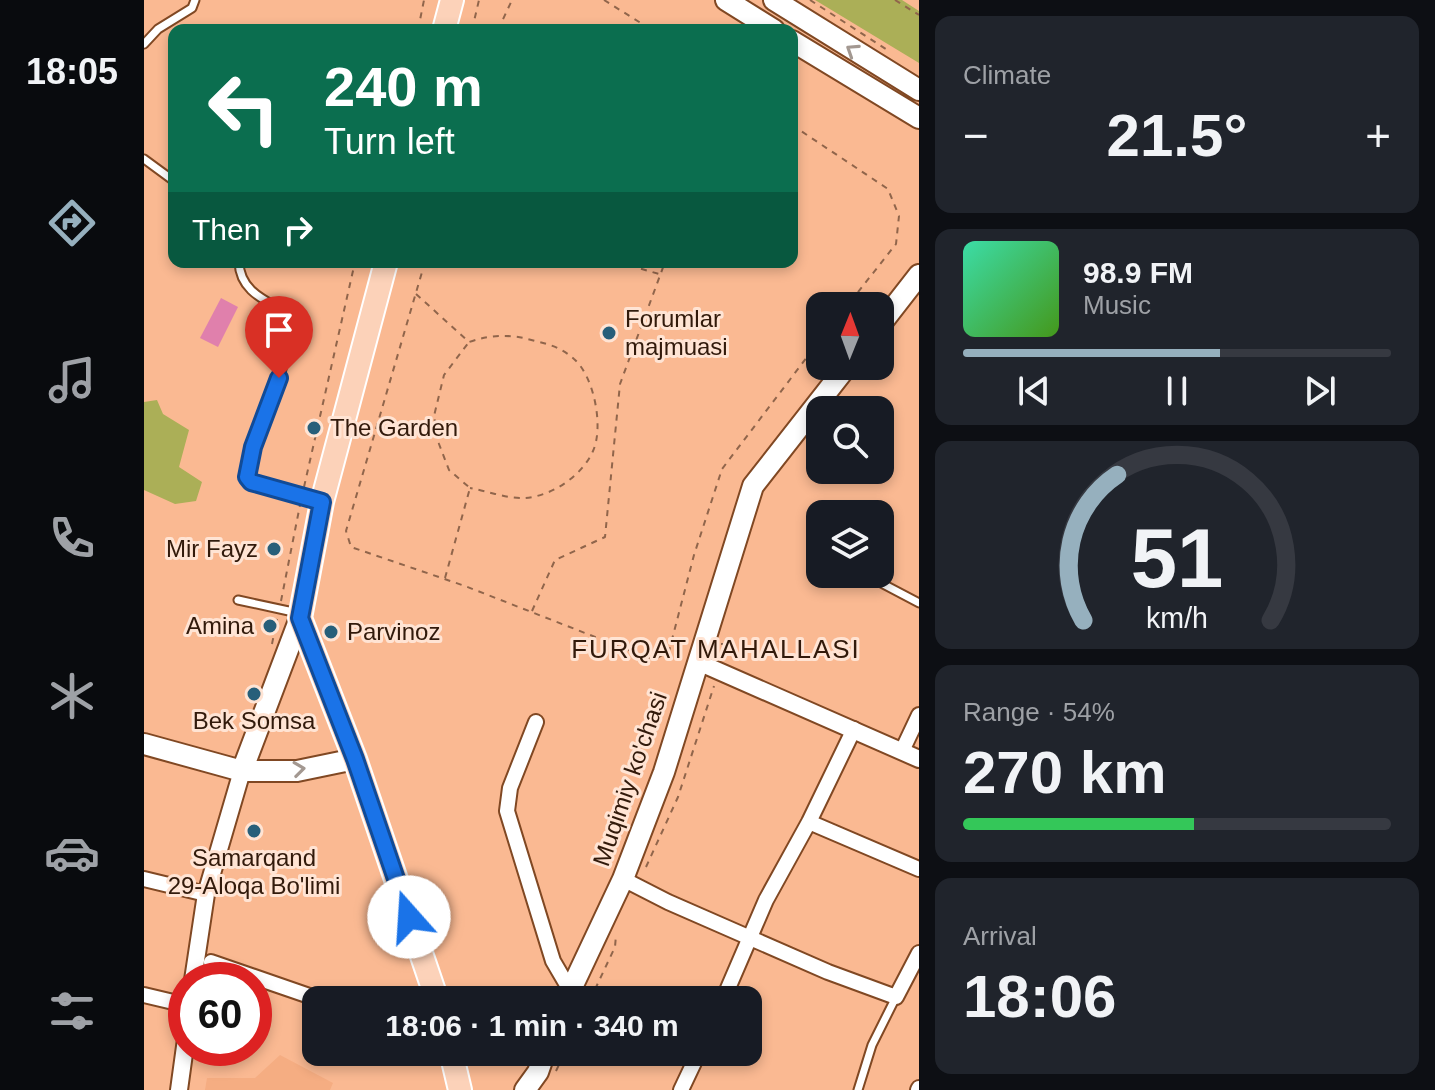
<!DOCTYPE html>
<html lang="en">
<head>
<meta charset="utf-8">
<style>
  body { margin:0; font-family:Helvetica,sans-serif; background:#20242c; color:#f1f3f6; height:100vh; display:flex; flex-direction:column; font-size:30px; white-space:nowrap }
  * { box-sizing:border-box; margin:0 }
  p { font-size:26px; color:#9ea1a6 }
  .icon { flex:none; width:44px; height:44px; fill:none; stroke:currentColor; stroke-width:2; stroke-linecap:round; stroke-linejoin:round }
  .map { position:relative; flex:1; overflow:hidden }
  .sheet { display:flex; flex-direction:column; gap:16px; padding:16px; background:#0d0f14; width:516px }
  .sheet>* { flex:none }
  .banner { position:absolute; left:24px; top:24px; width:630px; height:244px; border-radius:16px; box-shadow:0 4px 12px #0003; background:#0b6e4f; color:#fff; overflow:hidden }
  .needle { width:52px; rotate:1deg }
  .tools { position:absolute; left:662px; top:292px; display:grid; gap:16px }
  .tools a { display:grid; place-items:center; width:88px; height:88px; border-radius:16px; background:#171b24; box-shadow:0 4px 12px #0003; font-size:40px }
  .speed { position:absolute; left:24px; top:962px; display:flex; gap:16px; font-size:40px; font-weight:700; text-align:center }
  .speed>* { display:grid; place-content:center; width:104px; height:104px; border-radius:50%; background:#171b24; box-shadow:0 4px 12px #0003; line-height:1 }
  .speed .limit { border:12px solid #d22; background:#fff; color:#111 }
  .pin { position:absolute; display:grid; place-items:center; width:68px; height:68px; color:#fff; margin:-82px -34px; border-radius:50% 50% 50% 0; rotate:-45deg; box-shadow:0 0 8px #0007 }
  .pin .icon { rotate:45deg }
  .me { position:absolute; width:88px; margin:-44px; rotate:341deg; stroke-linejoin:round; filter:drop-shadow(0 0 6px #0008) }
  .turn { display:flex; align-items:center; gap:28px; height:168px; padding:0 24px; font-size:36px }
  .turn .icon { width:104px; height:104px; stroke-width:2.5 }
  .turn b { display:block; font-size:56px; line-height:68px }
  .then { display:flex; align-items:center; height:76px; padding:0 24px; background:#0003; gap:16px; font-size:30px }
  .big { font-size:60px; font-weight:800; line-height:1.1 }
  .sheet .card { flex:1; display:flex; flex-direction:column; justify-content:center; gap:12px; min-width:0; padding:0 28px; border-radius:16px; background:#20242c }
  .sheet .dial { align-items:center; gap:0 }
  .dial svg { height:208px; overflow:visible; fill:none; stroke:#363941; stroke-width:7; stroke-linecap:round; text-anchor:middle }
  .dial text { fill:#f1f3f6; stroke:none }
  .song { display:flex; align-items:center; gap:24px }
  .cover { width:96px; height:96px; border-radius:12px; background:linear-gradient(135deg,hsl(160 70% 55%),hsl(100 70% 35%)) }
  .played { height:8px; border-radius:4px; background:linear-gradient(90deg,#96b0be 60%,#363941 60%) }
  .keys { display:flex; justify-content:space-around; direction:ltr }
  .heat { display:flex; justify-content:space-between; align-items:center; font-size:44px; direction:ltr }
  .charge { height:12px; border-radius:6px; background:linear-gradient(90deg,#34c759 54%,#363941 0) }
  .trip { position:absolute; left:158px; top:986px; width:460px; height:80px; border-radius:16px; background:#171b24; box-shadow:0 4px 12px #0003; font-weight:800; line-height:80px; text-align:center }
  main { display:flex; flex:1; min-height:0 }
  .tabs { display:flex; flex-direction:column; width:144px; justify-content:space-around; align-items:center; background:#090b0e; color:#9ea1a6 }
  .tabs .icon { width:56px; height:56px }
  .tabs .selected { color:#96b0be }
  .tabs b { font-size:36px; color:#f1f3f6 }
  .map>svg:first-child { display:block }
  .built { fill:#f5ad82 }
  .green { fill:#abaf57 }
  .water { fill:#e080ac }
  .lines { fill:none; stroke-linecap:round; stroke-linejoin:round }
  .service-casing { stroke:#804823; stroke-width:11 }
  .minor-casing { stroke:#804823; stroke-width:18 }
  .tertiary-casing { stroke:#804823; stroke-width:20 }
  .secondary-casing { stroke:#804823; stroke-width:24 }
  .primary-casing { stroke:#fff; stroke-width:26 }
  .path { stroke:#90654b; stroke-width:2; stroke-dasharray:6 6; stroke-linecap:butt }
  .service { stroke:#fff; stroke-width:7 }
  .minor { stroke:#fff; stroke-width:14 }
  .tertiary { stroke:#fff; stroke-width:16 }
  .secondary { stroke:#fff; stroke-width:20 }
  .primary { stroke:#fcd2b9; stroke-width:22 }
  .oneway { stroke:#a39891 }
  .route-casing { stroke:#114b97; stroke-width:20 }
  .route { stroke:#1a73e8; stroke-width:14 }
  .poi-dot { fill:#275f7a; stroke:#ffe4d4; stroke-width:3 }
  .labels { text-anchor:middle; stroke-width:6; stroke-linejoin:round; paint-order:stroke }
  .poi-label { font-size:24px; fill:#321a0b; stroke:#ffe4d4; text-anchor:start }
  .street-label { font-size:24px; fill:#321a0b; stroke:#ffe4d4 }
  .neighbourhood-label { font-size:26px; letter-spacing:2px; fill:#321a0b; stroke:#ffe4d4 }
</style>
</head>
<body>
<main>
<nav class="tabs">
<b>18:05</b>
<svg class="icon selected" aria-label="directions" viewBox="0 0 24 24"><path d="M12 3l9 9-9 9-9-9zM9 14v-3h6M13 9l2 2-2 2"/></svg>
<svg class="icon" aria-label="music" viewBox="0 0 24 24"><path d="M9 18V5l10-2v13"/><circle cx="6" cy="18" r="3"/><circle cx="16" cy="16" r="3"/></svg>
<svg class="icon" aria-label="phone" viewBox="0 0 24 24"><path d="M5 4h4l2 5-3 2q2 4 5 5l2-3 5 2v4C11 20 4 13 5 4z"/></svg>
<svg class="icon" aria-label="climate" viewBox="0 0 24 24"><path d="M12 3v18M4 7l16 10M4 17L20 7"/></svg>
<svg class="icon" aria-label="car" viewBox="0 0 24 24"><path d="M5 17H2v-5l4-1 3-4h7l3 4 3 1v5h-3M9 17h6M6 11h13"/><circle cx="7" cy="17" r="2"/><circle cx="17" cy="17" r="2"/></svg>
<svg class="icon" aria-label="filters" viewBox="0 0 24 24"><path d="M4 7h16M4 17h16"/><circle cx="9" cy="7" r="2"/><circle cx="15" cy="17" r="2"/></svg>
</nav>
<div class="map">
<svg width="775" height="1090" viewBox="0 0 775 1090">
  <rect width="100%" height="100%" fill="#fab992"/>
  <path class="built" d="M136 1055 189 1083 186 1090H61L63 1078H111Z"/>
  <path class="green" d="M671 0H758L775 11V63Z
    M13 400 19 414 45 430 35 467 58 482 52 501 31 504 0 490V402Z"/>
  <path class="water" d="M77 298 94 307 74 347 56 338Z"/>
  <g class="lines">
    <g class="service-casing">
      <path id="service" d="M0 44 14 29 48 8 51 0
        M0 159 30 181
        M95 262C96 293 124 301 148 316L152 322 128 403 109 447 103 477 107 482 175 501
        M720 574 775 603
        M94 600 154 613
        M714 1090 728 1045 752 997"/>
    </g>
    <g class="minor-casing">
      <path id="minor" d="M392 722 366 788 363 811 409 961 426 990
        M758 751 775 715
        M665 822 775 869
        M0 879 62 894
        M479 879 524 902 684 972 752 997 775 953
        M67 962 177 1000
        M0 995 42 1005
        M579 1000 622 900 665 822 710 729
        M537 1090 555 1052
        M774 1090 775 1088"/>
    </g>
    <g class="tertiary-casing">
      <path id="tertiary" d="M554 662 775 759
        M49 980 62 894 98 771
        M35 1090 42 1039"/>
    </g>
    <g class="secondary-casing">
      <path id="secondary" d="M582 0 630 30
        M630 0 775 90
        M648 41 775 118
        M736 325 775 275
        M0 744 98 771H153L211 759
        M98 771 156 618
        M422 1000 479 879 520 772 609 486 703 366
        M381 1090 394 1072 401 1052"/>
    </g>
    <g class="primary-casing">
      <path id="primary" d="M300 30 308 0
        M242 262 178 502 156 618 211 759 293 1000
        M307 1052 316 1090"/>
    </g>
    <path class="path" d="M460 0 508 30
      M666 0 745 51
      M751 0 775 15
      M274 30 280 0
      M328 30 335 0
      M354 30 368 0
      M648 125 744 189 755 216 752 244 703 306
      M281 262 202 531 207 547 321 586 510 660 525 651 550 555 578 469 676 340
      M474 262 515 274
      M272 294 325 342C348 334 368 334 391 341 406 344 419 349 430 359 450 376 460 427 449 451 438 476 408 496 381 498 364 499 343 491 326 488
      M160 487 211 262
      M301 578 326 488 305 470 295 444 290 416 300 375 325 342
      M137 601 156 505
      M388 611 411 560 461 537 476 384 521 262
      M128 644 133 619
      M578 657V643
      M502 867 534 797 570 686
      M446 1000 471 947 472 935
      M412 1071 421 1052"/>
    <use href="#service" class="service"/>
    <use href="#minor" class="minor"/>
    <use href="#tertiary" class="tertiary"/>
    <use href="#secondary" class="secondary"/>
    <use href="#primary" class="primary"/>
  </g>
  <defs><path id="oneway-chevron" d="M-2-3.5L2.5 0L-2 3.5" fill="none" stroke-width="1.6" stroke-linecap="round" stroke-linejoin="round" transform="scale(2)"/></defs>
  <g class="oneway">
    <use href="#oneway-chevron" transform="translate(708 50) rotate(-147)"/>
    <use href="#oneway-chevron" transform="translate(155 769) rotate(-7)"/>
  </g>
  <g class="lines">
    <g class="route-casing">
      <path id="route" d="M135 378 109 447 103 477 107 482 178 502 156 618 211 759 265 917"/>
    </g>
    <use href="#route" class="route"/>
  </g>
  <g class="poi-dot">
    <circle cx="465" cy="333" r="8"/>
    <circle cx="170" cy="428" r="8"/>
    <circle cx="130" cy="549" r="8"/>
    <circle cx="126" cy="626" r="8"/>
    <circle cx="187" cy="632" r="8"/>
    <circle cx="110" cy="694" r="8"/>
    <circle cx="110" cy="831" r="8"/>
  </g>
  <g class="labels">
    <g class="poi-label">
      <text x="481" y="327">Forumlar<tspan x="481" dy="28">majmuasi</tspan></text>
      <text x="186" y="436">The Garden</text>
      <text x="114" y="557" text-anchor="end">Mir Fayz</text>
      <text x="110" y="634" text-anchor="end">Amina</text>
      <text x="203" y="640">Parvinoz</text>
      <text x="110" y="729" text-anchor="middle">Bek Somsa</text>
      <text x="110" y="866" text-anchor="middle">Samarqand<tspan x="110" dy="28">29-Aloqa Bo'limi</tspan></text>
    </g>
    <g class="street-label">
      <text transform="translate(486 779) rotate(-71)" y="8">Muqimiy ko'chasi</text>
    </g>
    <g class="neighbourhood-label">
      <text x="572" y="658">FURQAT MAHALLASI</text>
    </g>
  </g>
</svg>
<div class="tools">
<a><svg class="needle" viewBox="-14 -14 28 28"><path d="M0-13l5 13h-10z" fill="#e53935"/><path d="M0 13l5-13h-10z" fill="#9ea1a6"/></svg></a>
<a><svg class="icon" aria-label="search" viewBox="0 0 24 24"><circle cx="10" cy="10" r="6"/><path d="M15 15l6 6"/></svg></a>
<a><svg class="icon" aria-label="layers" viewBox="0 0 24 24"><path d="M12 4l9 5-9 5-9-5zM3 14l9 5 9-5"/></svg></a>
</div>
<div class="speed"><div class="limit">60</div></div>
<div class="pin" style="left:135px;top:378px;background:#d93025"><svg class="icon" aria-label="arrive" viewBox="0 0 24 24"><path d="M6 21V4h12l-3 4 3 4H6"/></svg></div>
<svg class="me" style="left:265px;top:917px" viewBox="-20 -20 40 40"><circle r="19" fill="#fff"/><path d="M0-13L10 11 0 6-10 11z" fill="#1a73e8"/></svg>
<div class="trip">18:06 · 1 min · 340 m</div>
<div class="banner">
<div class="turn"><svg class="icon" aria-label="left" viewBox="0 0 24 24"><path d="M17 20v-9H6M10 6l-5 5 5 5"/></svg><div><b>240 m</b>Turn left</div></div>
<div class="then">Then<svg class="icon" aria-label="right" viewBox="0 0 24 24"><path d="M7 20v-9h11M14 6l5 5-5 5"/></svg></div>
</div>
</div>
<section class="sheet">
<div class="card"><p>Climate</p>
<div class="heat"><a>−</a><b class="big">21.5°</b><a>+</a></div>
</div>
<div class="card">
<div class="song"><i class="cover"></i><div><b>98.9 FM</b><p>Music</p></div></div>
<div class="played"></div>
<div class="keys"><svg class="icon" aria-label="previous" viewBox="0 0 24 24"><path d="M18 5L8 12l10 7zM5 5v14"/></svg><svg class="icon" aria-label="pause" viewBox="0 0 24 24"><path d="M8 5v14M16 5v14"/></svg><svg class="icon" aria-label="next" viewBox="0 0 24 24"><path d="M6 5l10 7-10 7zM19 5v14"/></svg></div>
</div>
<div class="card dial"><svg viewBox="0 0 100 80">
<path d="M14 69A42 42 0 1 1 86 69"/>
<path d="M14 69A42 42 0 0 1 27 13" stroke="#96b0be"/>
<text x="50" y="56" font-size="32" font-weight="700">51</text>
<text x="50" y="72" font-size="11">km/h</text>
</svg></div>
<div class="card"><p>Range · 54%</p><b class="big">270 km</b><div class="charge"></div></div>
<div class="card"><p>Arrival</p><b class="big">18:06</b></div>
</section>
</main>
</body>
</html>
